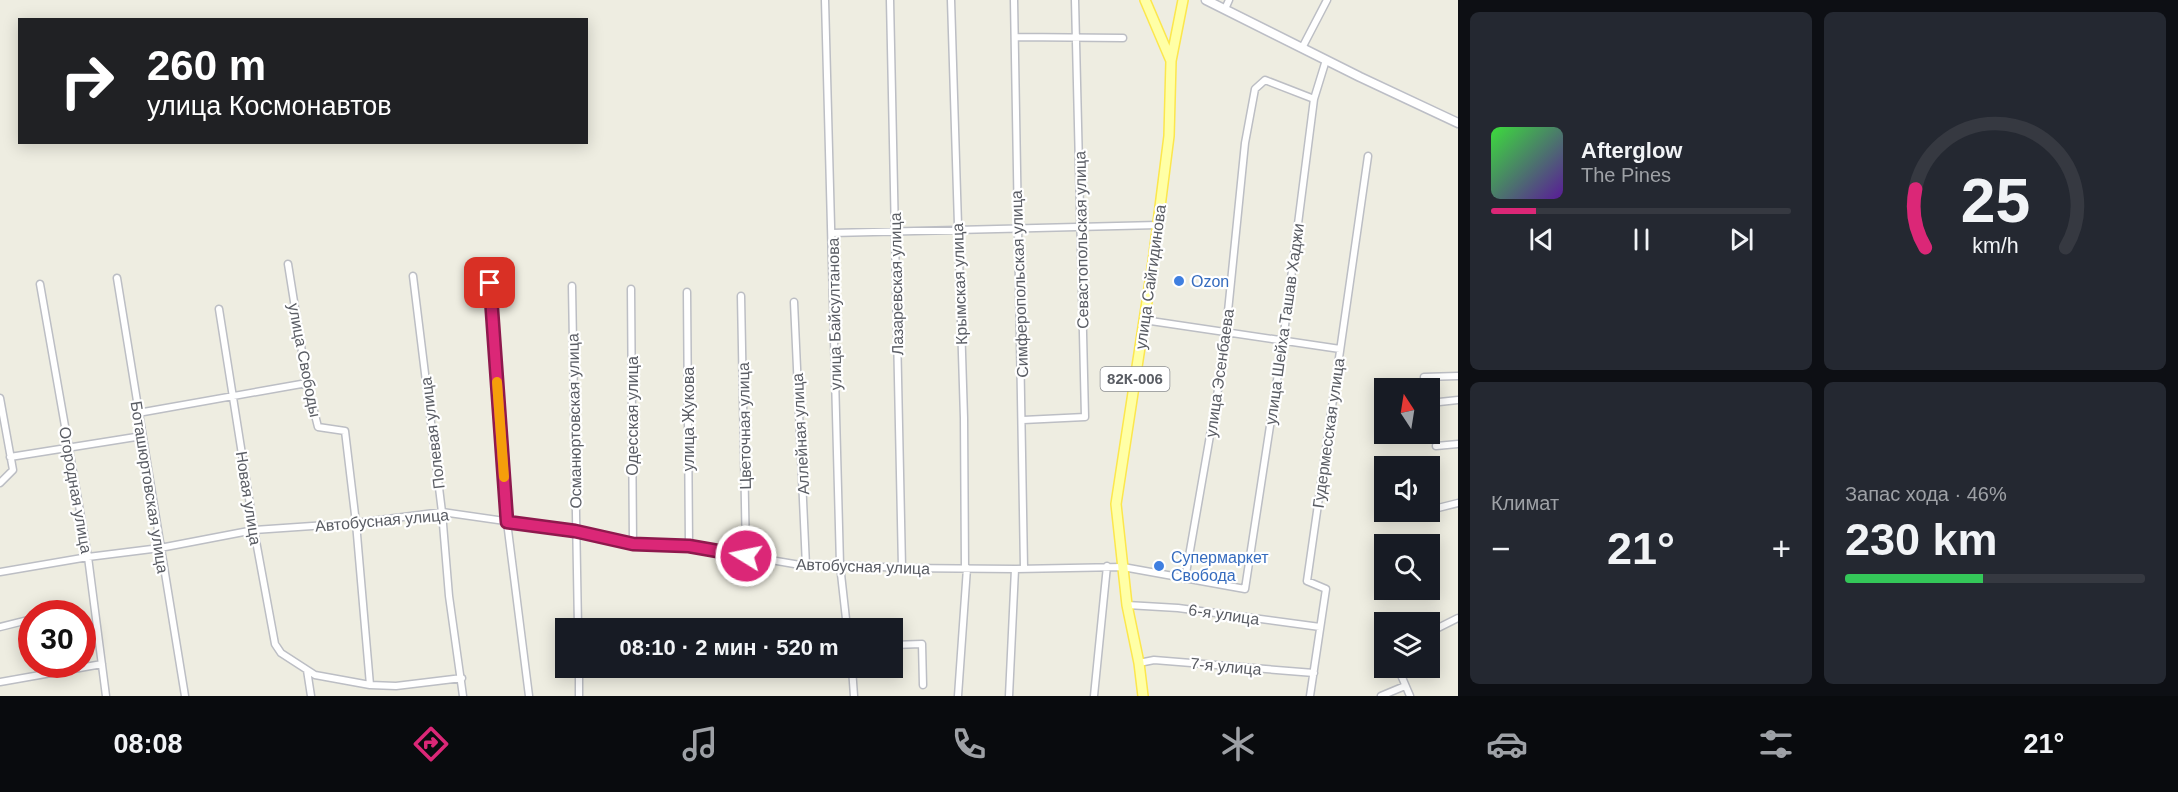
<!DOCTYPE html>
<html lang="ru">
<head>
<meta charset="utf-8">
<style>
  body { margin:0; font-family:Helvetica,sans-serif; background:#242831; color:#f1f3f6; height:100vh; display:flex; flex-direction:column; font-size:22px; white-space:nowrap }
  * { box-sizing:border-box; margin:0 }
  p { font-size:20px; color:#9ea1a6 }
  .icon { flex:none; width:33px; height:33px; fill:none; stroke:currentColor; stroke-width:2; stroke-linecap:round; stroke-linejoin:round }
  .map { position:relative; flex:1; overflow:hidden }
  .side { display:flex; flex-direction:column; gap:12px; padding:12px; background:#0d0f14; width:720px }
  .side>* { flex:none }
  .banner { position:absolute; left:18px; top:18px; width:570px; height:126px; border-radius:0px; box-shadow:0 3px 15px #0003; background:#202124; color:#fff; overflow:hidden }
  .needle { width:39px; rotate:348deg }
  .buttons { position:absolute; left:1374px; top:378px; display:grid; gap:12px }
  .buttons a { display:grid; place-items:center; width:66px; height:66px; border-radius:0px; background:#171b24; box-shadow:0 3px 15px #0003; font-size:30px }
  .speed { position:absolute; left:18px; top:600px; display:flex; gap:12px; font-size:30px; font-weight:700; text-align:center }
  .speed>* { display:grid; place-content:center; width:78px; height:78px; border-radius:50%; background:#171b24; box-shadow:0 3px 15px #0003; line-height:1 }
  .speed .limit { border:9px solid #d22; background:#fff; color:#111 }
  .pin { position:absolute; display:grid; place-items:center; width:51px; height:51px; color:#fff; margin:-26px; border-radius:12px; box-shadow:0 3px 9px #0006 }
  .me { position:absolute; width:66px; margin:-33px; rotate:280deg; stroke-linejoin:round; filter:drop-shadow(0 0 4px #0008) }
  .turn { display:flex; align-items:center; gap:21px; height:126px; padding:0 30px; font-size:27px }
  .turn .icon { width:78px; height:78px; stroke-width:2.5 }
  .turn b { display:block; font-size:42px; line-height:51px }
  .big { font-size:45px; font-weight:700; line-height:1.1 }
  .side .card { flex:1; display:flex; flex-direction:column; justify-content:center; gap:9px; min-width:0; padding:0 21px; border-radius:9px; background:#242831 }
  .side .dial { align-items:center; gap:0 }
  .dial svg { height:156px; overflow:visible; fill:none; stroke:#363941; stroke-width:7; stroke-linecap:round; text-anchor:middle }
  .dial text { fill:#f1f3f6; stroke:none }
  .song { display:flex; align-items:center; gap:18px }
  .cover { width:72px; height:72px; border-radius:9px; background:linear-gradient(135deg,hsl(120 70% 55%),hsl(270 70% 35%)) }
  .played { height:6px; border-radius:3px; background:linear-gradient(90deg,#db2777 15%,#363941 15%) }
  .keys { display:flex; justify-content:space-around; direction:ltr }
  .heat { display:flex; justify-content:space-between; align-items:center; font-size:33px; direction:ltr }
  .charge { height:9px; border-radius:4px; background:linear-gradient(90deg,#34c759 46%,#363941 0) }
  .side .tiles { flex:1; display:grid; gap:12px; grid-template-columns:repeat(2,1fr) }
  .trip { position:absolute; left:555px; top:618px; width:348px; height:60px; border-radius:0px; background:#171b24; box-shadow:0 3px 15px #0003; font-weight:700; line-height:60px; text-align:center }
  .dock { display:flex; height:96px; justify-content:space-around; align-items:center; background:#090b0e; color:#9ea1a6 }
  .dock .icon { width:42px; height:42px }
  .dock .selected { color:#db2777 }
  .dock b { font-size:27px; color:#f1f3f6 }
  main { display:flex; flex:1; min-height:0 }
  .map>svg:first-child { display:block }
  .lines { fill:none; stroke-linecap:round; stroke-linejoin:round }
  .street-casing { stroke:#bcbec4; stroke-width:9 }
  .secondary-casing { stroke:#bcbec6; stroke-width:11 }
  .primary-casing { stroke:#fce74d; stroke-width:12 }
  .street { stroke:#fff; stroke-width:6 }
  .secondary { stroke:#fff; stroke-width:8 }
  .primary { stroke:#ffffa6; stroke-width:9 }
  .route-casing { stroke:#8e194d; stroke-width:15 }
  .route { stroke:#db2777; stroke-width:10 }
  .slow { stroke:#f59e0b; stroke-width:10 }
  .shop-dot { fill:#3f7fe0; stroke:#fff; stroke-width:2 }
  .labels { text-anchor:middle; stroke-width:4.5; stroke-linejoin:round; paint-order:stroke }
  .shield { fill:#fff; stroke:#8c8e92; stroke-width:1.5 }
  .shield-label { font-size:15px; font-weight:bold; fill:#5a5d64 }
  .street-label { font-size:16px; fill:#5a5d64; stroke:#fff }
  .shop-label { font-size:16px; fill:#366cbe; stroke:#fff; text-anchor:start }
</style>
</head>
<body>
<main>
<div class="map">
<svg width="1458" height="696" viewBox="0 0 1458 696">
  <rect width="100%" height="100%" fill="#eeede1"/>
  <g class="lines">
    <g class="street-casing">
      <path id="street" d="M825 0 840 565 847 628
        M890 0 902 568
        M951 0 964 418 965 568
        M1014 0 1024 568
        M1225 9 1229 0
        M1015 37 1123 38
        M1302 48 1327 0
        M832 233 1158 225
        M288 264 307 383 318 427 345 431 356 523 370 685
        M413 276 442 512 449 596 463 696
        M117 278 185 696
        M491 283 507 522 529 696
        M40 284 88 557 106 696
        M572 286 578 628
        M631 289 633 544
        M687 292 689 546
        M741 296 746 556
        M794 302 806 566
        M219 309 254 530 275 644 281 653 315 675 370 685 396 686 462 678
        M1144 320 1340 349
        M1424 377 1458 376
        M0 398 13 470 0 483
        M1430 403 1458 400
        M138 413 307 383
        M1023 420 1085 417 1075 0
        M1436 446 1458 444
        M10 457 142 436
        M1430 510 1458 503
        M1408 515 1424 512
        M0 572 88 557 160 548 254 530 356 523 442 512 575 531 633 544 689 546 806 566 840 565 902 568 1015 569 1123 567 1245 589 1283 341 1314 99 1326 60
        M1185 579 1223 361 1245 143 1255 89 1265 80 1314 99
        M1127 605 1178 608 1320 627
        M0 627 32 619
        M1430 632 1458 618
        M892 645 922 644 923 685
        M1139 663 1154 660 1314 673
        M579 668V696
        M852 668 854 696
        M1398 668 1410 696
        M307 670 311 696
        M0 682 102 664
        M958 696 967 568
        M1009 696 1015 569
        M1094 696 1107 566
        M1310 696 1326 589 1307 581 1368 156
        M1381 696 1405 686"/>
    </g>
    <g class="secondary-casing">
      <path id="secondary" d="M1206 0 1360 77 1458 123"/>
    </g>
    <g class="primary-casing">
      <path id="primary" d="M1145 0 1171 61
        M1143 696 1139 663 1127 605 1116 504 1153 262 1169 136 1171 61 1183 0"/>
    </g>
    <use href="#street" class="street"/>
    <use href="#secondary" class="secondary"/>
    <use href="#primary" class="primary"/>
  </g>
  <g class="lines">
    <g class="route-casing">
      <path id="route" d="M490 283 507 522 575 531 633 544 689 546 746 556"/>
    </g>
    <use href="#route" class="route"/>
    <path class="slow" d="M497 382 504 477"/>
  </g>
  <g class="shop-dot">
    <circle cx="1179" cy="281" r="6"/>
    <circle cx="1159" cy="566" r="6"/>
  </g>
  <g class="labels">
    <rect class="shield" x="1100.5" y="367" width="69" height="24" rx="4.5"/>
    <g class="shield-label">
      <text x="1135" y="384">82К-006</text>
    </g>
    <g class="street-label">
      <text transform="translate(1081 240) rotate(-91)" y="6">Севастопольская улица</text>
      <text transform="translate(1150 277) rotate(-82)" y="6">улица Сайгидинова</text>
      <text transform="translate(896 284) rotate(-91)" y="6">Лазаревская улица</text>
      <text transform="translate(959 284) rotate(-92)" y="6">Крымская улица</text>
      <text transform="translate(1019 284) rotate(-92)" y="6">Симферопольская улица</text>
      <text transform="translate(834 314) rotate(-91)" y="6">улица Байсултанова</text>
      <text transform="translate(1284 324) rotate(-82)" y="6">улица Шейха Ташав Хаджи</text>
      <text transform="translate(305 360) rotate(79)" y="6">улица Свободы</text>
      <text transform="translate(1219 373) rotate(-82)" y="6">улица Эсенбаева</text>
      <text transform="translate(632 416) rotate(-90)" y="6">Одесская улица</text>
      <text transform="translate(688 419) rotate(-90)" y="6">улица Жукова</text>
      <text transform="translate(574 421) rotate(-91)" y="6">Османюртовская улица</text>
      <text transform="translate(744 426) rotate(-91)" y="6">Цветочная улица</text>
      <text transform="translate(432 433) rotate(-97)" y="6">Полевая улица</text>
      <text transform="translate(1328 433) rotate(-82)" y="6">Гудермесская улица</text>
      <text transform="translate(800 434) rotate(-93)" y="6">Аллейная улица</text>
      <text transform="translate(150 487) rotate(81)" y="6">Боташюртовская улица</text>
      <text transform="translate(76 490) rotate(80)" y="6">Огородная улица</text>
      <text transform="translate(249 498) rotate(81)" y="6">Новая улица</text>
      <text transform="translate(382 520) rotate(-5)" y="6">Автобусная улица</text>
      <text transform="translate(863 566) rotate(2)" y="6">Автобусная улица</text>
      <text transform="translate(1224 614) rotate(8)" y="6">6-я улица</text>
      <text transform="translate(1226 666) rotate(5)" y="6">7-я улица</text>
    </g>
    <g class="shop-label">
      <text x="1191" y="287">Ozon</text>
      <text x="1171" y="563">Супермаркет<tspan x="1171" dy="18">Свобода</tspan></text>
    </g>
  </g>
</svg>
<div class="buttons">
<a><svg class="needle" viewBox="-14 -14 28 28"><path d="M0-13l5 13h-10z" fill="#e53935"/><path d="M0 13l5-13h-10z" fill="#9ea1a6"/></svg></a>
<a><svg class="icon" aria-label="sound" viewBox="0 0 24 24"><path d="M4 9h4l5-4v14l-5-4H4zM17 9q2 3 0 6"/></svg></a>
<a><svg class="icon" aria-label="search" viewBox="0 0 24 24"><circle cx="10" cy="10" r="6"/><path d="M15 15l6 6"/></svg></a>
<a><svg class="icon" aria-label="layers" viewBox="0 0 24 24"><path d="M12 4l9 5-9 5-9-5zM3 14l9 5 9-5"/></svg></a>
</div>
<div class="speed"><div class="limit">30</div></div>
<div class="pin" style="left:490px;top:283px;background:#d93025"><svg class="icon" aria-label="arrive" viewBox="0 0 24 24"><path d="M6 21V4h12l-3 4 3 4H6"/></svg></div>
<svg class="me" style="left:746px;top:556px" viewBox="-20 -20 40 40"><circle r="17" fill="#db2777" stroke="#fff" stroke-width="3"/><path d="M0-11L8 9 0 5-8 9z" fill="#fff"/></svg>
<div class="trip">08:10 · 2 мин · 520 m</div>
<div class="banner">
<div class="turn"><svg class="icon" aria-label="right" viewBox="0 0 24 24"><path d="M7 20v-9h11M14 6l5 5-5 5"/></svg><div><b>260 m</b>улица Космонавтов</div></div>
</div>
</div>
<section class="side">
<div class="tiles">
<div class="card">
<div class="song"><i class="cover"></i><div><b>Afterglow</b><p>The Pines</p></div></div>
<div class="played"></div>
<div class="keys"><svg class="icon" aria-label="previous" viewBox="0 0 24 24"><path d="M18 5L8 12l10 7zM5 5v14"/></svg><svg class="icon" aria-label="pause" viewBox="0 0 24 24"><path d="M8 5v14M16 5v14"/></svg><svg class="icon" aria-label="next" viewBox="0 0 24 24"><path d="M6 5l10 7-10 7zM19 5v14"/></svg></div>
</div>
<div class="card dial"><svg viewBox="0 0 100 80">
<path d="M14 69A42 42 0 1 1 86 69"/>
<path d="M14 69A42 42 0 0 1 9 39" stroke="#db2777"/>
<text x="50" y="56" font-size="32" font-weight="700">25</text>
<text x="50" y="72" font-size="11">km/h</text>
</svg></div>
<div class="card"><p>Климат</p>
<div class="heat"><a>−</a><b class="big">21°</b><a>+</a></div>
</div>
<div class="card"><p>Запас хода · 46%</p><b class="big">230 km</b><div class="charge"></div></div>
</div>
</section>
</main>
<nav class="dock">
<b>08:08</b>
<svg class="icon selected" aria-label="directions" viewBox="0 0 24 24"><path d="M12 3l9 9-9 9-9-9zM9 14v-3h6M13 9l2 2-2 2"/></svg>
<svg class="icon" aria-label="music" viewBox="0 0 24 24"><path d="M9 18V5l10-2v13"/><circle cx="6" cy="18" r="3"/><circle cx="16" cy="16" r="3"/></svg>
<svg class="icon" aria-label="phone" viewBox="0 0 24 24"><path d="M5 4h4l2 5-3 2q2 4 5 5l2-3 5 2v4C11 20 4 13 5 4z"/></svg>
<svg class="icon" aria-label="climate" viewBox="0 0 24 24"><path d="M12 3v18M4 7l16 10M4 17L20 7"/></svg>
<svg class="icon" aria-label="car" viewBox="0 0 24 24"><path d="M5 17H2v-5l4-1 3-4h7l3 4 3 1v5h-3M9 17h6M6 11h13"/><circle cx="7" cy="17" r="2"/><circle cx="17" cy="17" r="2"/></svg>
<svg class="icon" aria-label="filters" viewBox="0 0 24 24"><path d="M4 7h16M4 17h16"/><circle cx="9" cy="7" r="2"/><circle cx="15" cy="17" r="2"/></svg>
<b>21°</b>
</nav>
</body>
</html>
